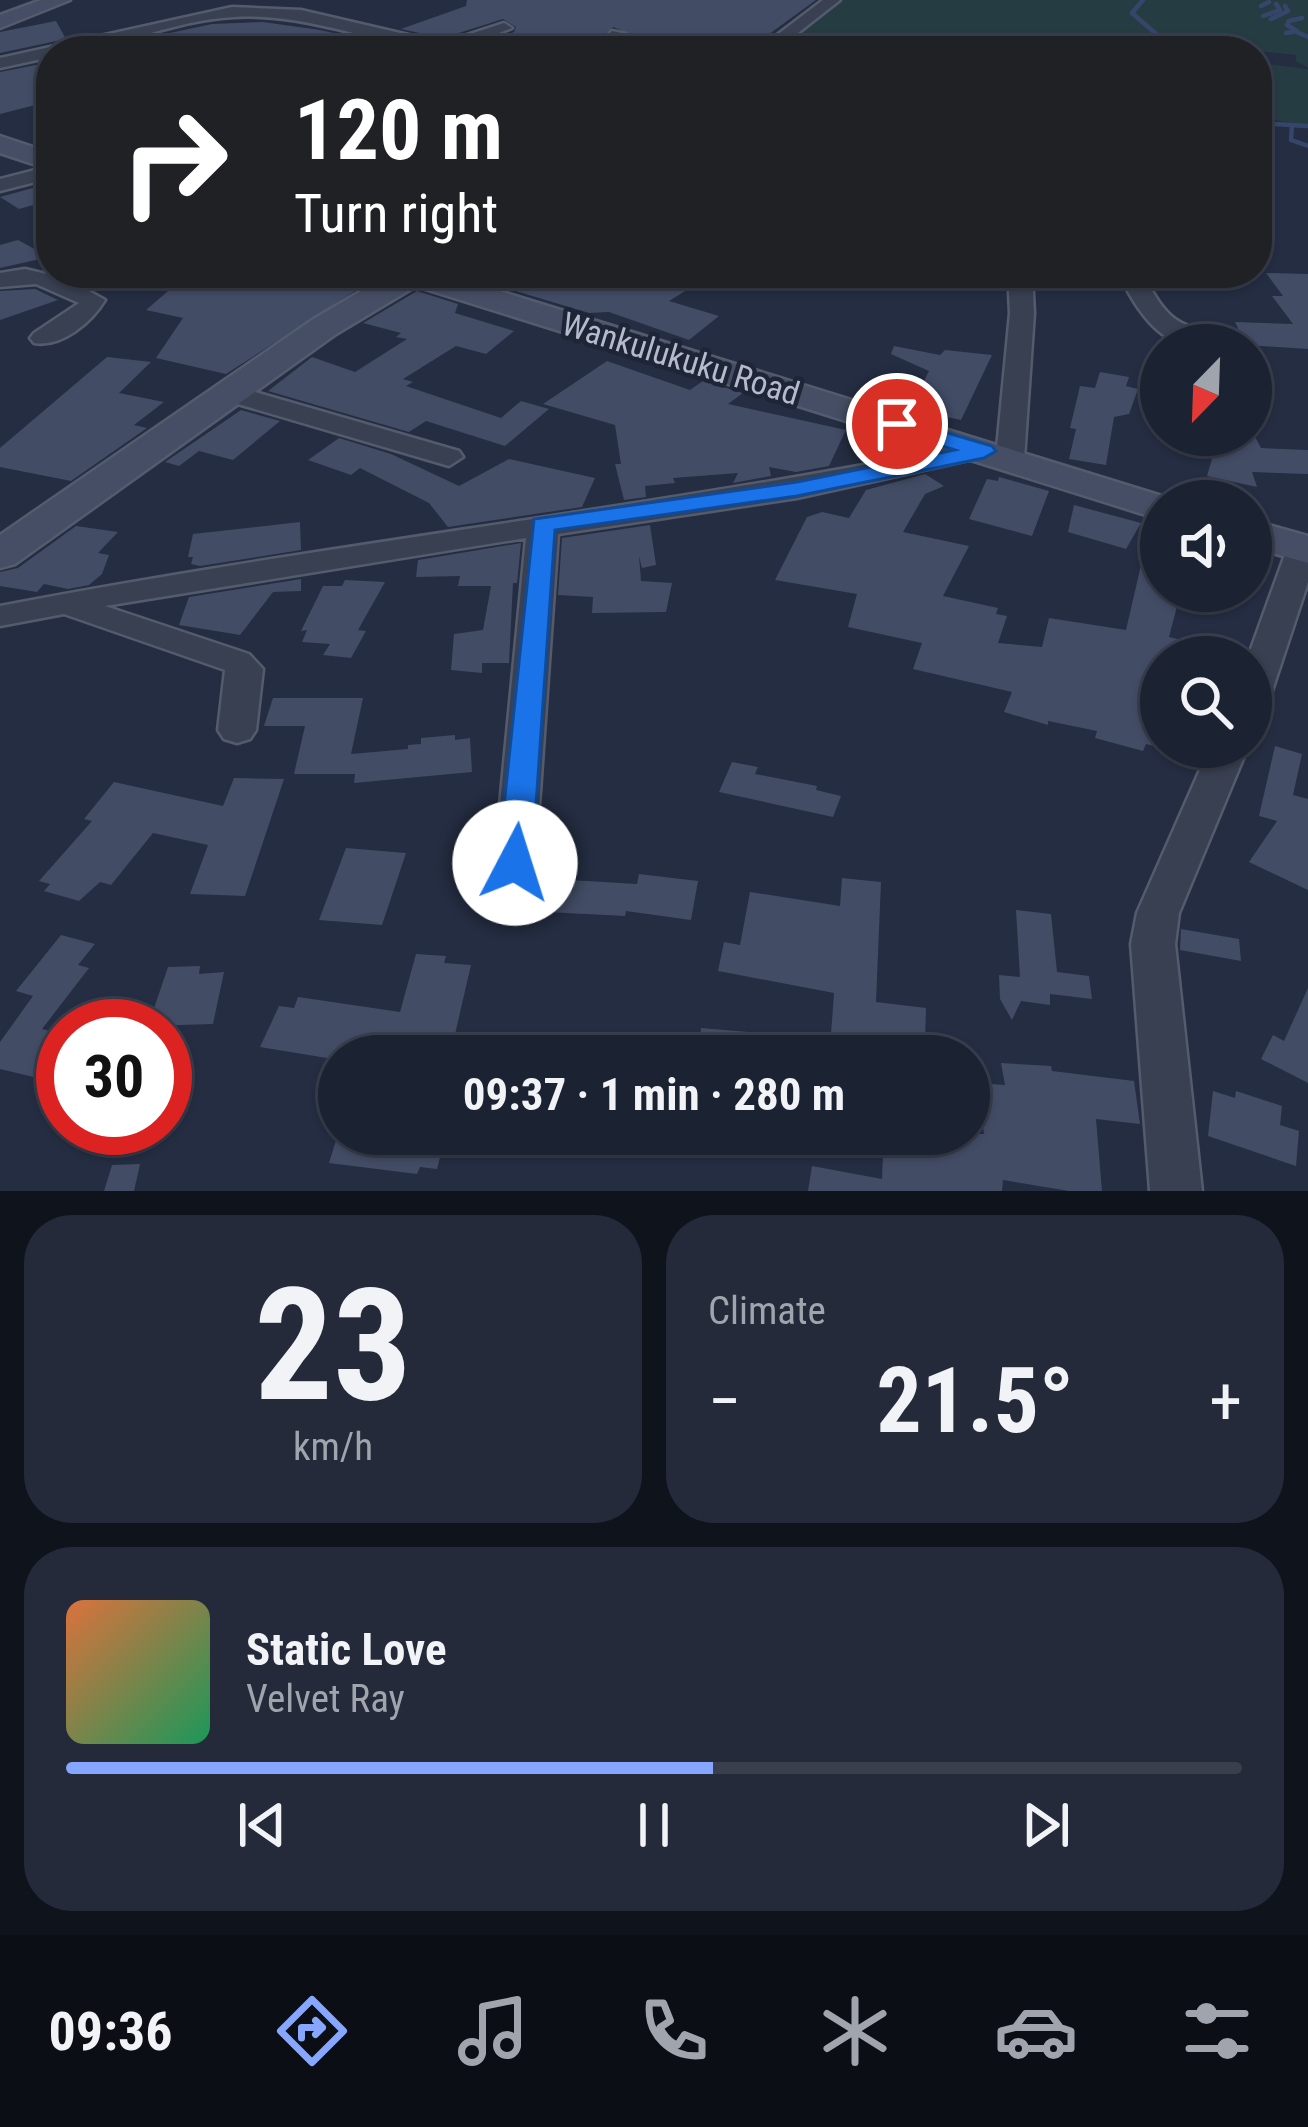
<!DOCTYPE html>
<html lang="en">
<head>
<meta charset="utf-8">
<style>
  body { margin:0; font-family:"Roboto Condensed",sans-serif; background:#242a3a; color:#f1f3f6; height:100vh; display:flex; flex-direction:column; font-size:45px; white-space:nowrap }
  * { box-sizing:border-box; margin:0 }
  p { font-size:39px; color:#a0a4ac }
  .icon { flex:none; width:66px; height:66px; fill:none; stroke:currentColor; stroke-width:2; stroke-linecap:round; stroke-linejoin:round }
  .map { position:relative; height:1191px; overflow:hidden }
  .panel { display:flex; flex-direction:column; gap:24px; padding:24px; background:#0f131c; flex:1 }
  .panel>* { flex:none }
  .hud { position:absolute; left:36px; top:36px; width:1236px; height:252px; border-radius:48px; box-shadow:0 3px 9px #0004,0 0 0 3px #393f4d; background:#202124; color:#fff; overflow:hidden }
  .needle { width:78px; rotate:203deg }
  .controls { position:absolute; left:1140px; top:324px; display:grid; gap:24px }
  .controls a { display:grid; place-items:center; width:132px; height:132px; border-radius:50%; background:#1b2232; box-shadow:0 3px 9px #0004,0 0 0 3px #393f4d; font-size:60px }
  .speed { position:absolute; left:36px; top:999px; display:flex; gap:24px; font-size:60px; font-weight:700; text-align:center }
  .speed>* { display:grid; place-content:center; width:156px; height:156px; border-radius:50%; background:#1b2232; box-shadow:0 3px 9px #0004,0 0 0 3px #393f4d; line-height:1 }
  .speed .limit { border:18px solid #d22; background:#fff; color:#111 }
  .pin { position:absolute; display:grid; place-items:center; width:102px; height:102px; color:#fff; margin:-51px; border:6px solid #fff; border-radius:50%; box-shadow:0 3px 12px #0007 }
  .me { position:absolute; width:132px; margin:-66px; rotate:5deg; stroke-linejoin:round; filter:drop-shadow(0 0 9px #0008) }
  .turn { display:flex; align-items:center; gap:42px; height:252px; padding:0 60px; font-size:54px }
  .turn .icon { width:156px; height:156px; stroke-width:2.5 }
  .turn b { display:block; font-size:84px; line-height:102px }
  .big { font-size:90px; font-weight:700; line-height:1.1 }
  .panel .widget { flex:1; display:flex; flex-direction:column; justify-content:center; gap:18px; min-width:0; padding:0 42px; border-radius:48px; background:#242a3a }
  .panel .dial { align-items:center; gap:0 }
  .dial b { font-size:156px; line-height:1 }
  .song { display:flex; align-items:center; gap:36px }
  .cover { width:144px; height:144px; border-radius:18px; background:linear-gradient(135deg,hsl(20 70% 55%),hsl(150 70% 35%)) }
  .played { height:12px; border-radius:6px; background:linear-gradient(90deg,#87a7ff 55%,#393f4d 55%) }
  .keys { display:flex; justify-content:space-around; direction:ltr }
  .heat { display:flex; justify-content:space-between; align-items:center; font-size:66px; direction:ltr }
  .panel .tiles { flex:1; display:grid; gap:24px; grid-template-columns:1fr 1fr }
  .widget:last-child { grid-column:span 2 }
  .trip { position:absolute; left:318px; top:1035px; width:672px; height:120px; border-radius:60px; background:#1b2232; box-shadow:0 3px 9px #0004,0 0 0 3px #393f4d; font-weight:700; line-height:120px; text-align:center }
  .tab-bar { display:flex; height:192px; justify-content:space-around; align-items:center; background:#0b0e14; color:#a0a4ac }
  .tab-bar .icon { width:84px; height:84px }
  .tab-bar .selected { color:#87a7ff }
  .tab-bar b { font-size:54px; color:#f1f3f6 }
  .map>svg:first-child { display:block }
  .green { fill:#263c43 }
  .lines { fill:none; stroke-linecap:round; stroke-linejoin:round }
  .stream { stroke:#36466a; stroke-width:4.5 }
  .building { fill:#424c65 }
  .street-casing { stroke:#535b6c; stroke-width:5 }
  .secondary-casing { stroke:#535b6c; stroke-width:5 }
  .street { fill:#384052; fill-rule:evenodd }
  .secondary { fill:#464e65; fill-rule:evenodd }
  .route { fill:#1a73e8; stroke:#114b97; stroke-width:3 }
  .labels { text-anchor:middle; stroke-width:9; stroke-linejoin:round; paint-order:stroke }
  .street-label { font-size:33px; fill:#b5bbcc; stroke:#1d2537 }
</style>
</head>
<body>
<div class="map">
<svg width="1308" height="1191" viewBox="0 0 1308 1191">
  <rect width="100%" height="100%" fill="#242d42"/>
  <path class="green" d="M838 0H1308V68L1296 61V55L1257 51H769Z
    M1257 63 1308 69V126L1257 117Z"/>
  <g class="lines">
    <path class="stream" d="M1143 0 1132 13 1176 51
      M1261 6 1269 2
      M1263 16 1280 10 1276 4
      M1271 19 1288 11 1285 6
      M1294 31 1308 37
      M1286 33 1297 31 1287 25 1289 21 1302 18
      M1257 123 1308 126
      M1292 125 1291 140 1308 146"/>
  </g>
  <path class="building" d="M467 0H816L746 51 645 40 629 49 619 48 630 34 613 27 589 51H468L514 32 516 27 503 19 443 38 401 29 466 6Z
    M56 21 66 39 0 53V32Z
    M263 22 320 30 416 51H216L156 36 212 24Z
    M51 62V101L0 114V72Z
    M51 183V200L19 209 0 197Z
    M18 240 49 257 0 268V245Z
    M189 273H383L226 374 156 358 183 318 146 310Z
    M456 273H630L687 290 669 301 719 316 689 340 609 312 589 313Z
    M1266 273 1308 274V349L1246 345 1235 322 1293 324 1272 296H1283Z
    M35 289 58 300 0 320V291Z
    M417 291 458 304 455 313 514 331 486 354 456 346 403 379 413 382 406 386 501 418 521 401 549 409 505 446 426 421 409 432 268 391 312 357 355 372 407 339 396 337 401 333 363 323Z
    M894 346 940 355 945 350 992 355 961 420 910 409 929 371 891 354Z
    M107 357 151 362 119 393 164 402 134 425 147 428 71 481 0 467V448Z
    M607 361 690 390 703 381 743 393 728 404 846 430 829 466 796 472 769 467 771 476 733 483 738 473 673 478 675 483 645 486 646 497 624 500 615 464H621L615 425 543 404Z
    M1100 372 1129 377 1126 386 1138 389 1129 414 1114 417 1106 465 1069 459 1076 429 1070 428 1080 386 1095 388Z
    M241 410 280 421 233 460 199 451 179 466 165 462Z
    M1219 435H1254L1261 448 1308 450V474L1252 472 1257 487 1207 476Z
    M339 438 391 454 459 486 509 459 595 478 582 507 448 527 429 503 360 468 351 475 308 460Z
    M925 474 944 486 925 494 903 532 969 546 943 596 998 608 996 614 1007 616 998 643 1042 647 1049 618 1126 630 1141 565 1161 570V591H1181L1169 637 1219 649 1218 657H1161V748L1146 744 1143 751 1095 738 1097 731 1048 721V725L1004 712 1012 692 913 669 922 643 848 627 857 594 775 580 807 517 822 512 849 518 866 490Z
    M999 477 1049 491 1032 536 969 519 987 479 998 481Z
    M1074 505 1141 523 1126 549 1068 532Z
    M300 522 301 550 200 566 191 564 193 557H188L193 534Z
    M650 525 656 565 642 568 639 556 641 581 672 583 666 612 592 613 593 597 558 595 562 538Z
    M76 526 118 532 98 553 109 555 102 574 89 585 68 589 44 584 37 592 0 586V572L18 568Z
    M521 543 517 583H513L509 663H482V673L451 670 454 634 483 630 491 586H458L460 576 416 577 418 560Z
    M301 579V591L273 592 240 635 179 625 189 597Z
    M345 580 385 582 358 630 366 631 351 658 323 655 330 644 302 642 307 630 301 631 323 586H342Z
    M273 698H363L351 754 408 749V745L421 744V738L455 735V740L470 738 472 772 354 783 355 774H294L305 726H264Z
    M1275 746 1302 754 1293 795 1308 799V890L1249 862 1277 821 1259 816Z
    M732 762 758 767 755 774 817 786 816 790 841 796 833 817 719 792Z
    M234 778 284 779 245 896 190 894 208 845 153 833 111 885 100 882 79 901 44 891 50 884 39 881 92 821 84 819 114 782 223 806Z
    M346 848 406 853 382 925 319 920Z
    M639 874 698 881 691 920 626 911 625 916 546 912 552 879 637 884Z
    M842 878 881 882 876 1002 926 1008 925 1040 880 1034 879 1041 831 1034 834 993 718 971 724 942 740 945 750 892 840 906Z
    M1016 910 1051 914 1057 972 1089 976 1092 999 1050 994V1005L1021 1001 1012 1020 1000 999 999 975 1020 977Z
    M1181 929 1239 939 1241 961 1180 950Z
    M61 935 95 944 78 965 89 968 42 1029 63 1034V1048L42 1079 0 1069V1042L33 996 16 991Z
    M416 954 446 956 444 963 471 965 450 1056 339 1060 260 1047 279 1006 294 1008 298 997 400 1012Z
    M200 966 199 974 224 972 213 1024 148 1026 168 967Z
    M1308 988V1083L1261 1059 1273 1035 1284 1041Z
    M701 1028 748 1032 746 1056H699Z
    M1001 1063 1051 1066 1052 1071 1134 1081 1140 1124 1096 1119 1102 1191H1069L1003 1180 1002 1191H808L812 1166 882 1179 883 1153 917 1158 918 1134H984L977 1083 1005 1085Z
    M1213 1091 1235 1098 1236 1091 1282 1106 1280 1125 1299 1131 1296 1166 1208 1136Z
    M338 1134H446L437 1169 420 1167 417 1174 329 1163Z
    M140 1164 134 1191H104L112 1165Z"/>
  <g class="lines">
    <g class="street-casing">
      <path id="street" d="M823 0H840L775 51H756Z
        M232 7 301 10 443 43 504 23 512 28 462 47 464 51C386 51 314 12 234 17 172 20 114 51 51 51V57L0 68V58Z
        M612 31 626 34 610 51H593Z
        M51 166V178L0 191V179Z
        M25 269 67 279 105 300C92 322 61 348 34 343L30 338 34 333 79 303 36 284 0 287V273Z
        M1008 273H1032L1034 313 1024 459 1020 465H1000L996 454 797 498 558 534 532 907 526 919 511 923 496 919 490 907 526 538 105 606 249 654 263 669 256 730 250 739 237 743 224 739 218 730 225 670 64 614 0 626V606C328 543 657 508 984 442L997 448 1010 313Z
        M1118 273H1142C1170 325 1176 324 1231 338L1235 343C1169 358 1146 327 1118 273Z
        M231 385 459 451 463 457 449 466 221 399 218 393Z
        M1303 540 1308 541V582L1269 700 1264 708 1251 712 1248 657 1287 549Z
        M1210 747H1248L1179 913 1175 944 1202 1191H1150L1131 944 1137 913Z"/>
    </g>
    <g class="secondary-casing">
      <path id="secondary" d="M41 0H70L0 28V15Z
        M0 136 51 153V170L0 153Z
        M392 273H441L1178 501H1161V518L1146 515 416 286 336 334 15 564 0 568V535L312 320Z
        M1251 520 1308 536V563L1251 547Z"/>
    </g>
    <use href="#street" class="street"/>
    <use href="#secondary" class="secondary"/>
  </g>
  <path class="route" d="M897 418 992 446 996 451 984 458 797 496 555 530 532 863 527 872 515 876 503 872 498 863 534 519 797 482 955 450 889 429V420Z"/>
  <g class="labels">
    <g class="street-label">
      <text transform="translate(681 358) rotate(17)" y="12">Wankulukuku Road</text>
    </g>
  </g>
</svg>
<div class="controls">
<a><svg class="needle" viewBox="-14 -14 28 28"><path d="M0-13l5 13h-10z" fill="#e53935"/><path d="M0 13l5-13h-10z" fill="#a0a4ac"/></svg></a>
<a><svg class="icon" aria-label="sound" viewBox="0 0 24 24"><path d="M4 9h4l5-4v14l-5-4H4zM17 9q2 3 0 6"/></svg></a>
<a><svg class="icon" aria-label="search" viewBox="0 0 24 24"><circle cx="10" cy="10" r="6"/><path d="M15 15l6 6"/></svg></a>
</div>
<div class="speed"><div class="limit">30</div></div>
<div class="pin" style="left:897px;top:424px;background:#d93025"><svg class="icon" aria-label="arrive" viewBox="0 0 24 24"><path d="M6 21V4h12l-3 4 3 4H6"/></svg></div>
<svg class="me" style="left:515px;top:863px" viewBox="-20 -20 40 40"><circle r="19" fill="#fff"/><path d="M0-13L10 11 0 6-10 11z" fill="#1a73e8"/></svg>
<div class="trip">09:37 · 1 min · 280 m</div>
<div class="hud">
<div class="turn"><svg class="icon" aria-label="right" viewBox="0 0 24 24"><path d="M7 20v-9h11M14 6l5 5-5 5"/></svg><div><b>120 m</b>Turn right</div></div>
</div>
</div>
<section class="panel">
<div class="tiles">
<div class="widget dial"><b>23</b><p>km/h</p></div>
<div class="widget"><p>Climate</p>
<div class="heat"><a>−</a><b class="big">21.5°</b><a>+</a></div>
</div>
<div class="widget">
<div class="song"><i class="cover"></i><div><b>Static Love</b><p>Velvet Ray</p></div></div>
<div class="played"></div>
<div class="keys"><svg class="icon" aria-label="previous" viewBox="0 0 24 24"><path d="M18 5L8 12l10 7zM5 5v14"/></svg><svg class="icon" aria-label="pause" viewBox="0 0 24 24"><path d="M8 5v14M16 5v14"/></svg><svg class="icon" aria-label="next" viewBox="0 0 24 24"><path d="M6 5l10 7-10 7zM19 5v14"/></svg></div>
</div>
</div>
</section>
<nav class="tab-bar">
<b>09:36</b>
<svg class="icon selected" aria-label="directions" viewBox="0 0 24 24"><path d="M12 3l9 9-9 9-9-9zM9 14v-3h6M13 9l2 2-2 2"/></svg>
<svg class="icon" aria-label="music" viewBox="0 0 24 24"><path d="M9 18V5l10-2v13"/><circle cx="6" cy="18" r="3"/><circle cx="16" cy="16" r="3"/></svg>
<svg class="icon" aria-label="phone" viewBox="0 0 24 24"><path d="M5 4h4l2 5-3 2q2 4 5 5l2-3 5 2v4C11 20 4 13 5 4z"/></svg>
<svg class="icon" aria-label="climate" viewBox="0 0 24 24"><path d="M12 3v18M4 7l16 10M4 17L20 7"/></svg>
<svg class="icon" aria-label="car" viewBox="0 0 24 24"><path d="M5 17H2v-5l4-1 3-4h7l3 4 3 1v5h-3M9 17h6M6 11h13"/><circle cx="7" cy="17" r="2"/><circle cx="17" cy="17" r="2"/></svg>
<svg class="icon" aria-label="filters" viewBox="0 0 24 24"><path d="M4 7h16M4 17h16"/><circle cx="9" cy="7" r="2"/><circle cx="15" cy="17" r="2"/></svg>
</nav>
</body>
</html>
